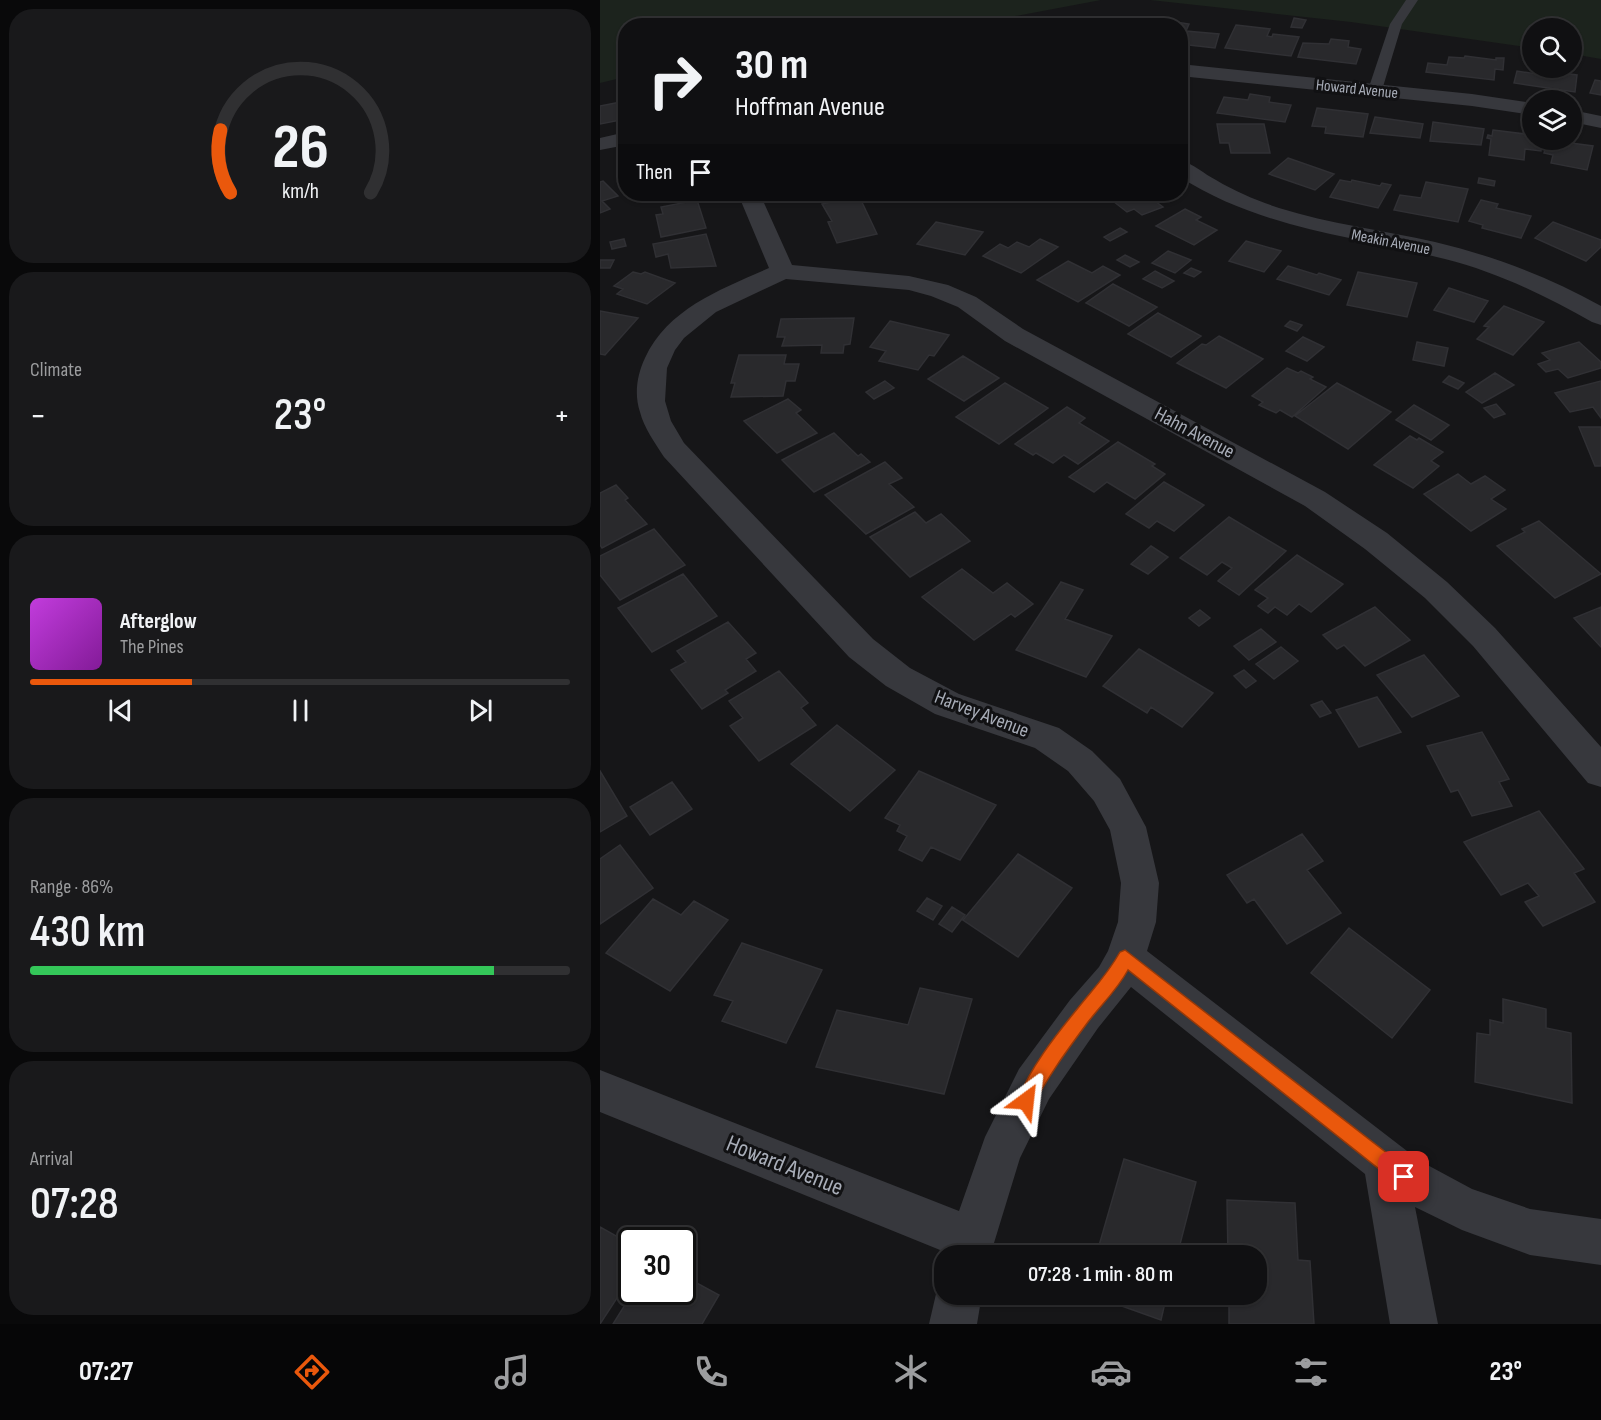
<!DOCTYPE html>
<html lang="en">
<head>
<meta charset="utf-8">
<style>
  body { margin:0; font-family:"Sofia Sans Condensed",sans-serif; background:#19191b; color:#f1f3f6; height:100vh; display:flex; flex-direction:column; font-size:22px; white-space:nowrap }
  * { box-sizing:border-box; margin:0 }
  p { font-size:20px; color:#9c9d9f }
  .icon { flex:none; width:33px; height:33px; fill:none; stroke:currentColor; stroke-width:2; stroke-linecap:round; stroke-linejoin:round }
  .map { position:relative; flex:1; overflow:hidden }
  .details { display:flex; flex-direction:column; gap:9px; padding:9px; background:#09090a; width:600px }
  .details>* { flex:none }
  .top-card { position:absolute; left:18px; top:18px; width:570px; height:183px; border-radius:24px; box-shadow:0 2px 4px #0004,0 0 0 2px #303032; background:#101012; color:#f1f3f6; overflow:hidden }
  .fabs { position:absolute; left:922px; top:18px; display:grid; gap:12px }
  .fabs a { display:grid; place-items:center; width:60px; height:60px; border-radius:50%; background:#101012; box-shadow:0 2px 4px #0004,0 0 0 2px #303032; font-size:30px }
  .speed { position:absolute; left:18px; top:1227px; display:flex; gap:12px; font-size:30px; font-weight:700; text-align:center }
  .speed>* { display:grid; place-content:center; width:78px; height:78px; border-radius:50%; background:#101012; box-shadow:0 2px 4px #0004,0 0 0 2px #303032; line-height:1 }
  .speed .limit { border:3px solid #111; border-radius:9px; background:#fff; color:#111 }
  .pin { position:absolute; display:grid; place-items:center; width:51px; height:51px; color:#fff; margin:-26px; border-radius:12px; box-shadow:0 3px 9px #0006 }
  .me { position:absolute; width:66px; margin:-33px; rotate:30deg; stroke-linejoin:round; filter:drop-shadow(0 0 4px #0008) }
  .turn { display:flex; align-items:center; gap:21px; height:126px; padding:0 18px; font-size:27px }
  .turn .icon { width:78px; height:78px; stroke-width:2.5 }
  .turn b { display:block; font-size:42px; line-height:51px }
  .then { display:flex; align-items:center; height:57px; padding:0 18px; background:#0003; gap:12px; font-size:22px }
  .big { font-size:45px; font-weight:600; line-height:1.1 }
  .details .card { flex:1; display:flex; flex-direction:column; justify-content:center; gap:9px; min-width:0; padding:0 21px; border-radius:24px; background:#19191b }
  .details .dial { align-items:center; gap:0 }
  .dial svg { height:156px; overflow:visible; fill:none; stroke:#303032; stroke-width:7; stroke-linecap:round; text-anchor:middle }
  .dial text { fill:#f1f3f6; stroke:none }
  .song { display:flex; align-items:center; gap:18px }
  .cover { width:72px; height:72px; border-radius:9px; background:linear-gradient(135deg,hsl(290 70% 55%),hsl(290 70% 35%)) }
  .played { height:6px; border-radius:3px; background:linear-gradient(90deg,#ea580c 30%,#303032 30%) }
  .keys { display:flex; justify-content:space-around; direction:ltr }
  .heat { display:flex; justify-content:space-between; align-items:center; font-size:33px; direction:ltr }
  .charge { height:9px; border-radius:4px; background:linear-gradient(90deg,#34c759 86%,#303032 0) }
  .trip { position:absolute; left:334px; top:1245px; width:333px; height:60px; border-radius:24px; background:#101012; box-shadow:0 2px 4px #0004,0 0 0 2px #303032; font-weight:600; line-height:60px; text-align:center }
  .tab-bar { display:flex; height:96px; justify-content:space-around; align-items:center; background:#060607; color:#9c9d9f }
  .tab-bar .icon { width:42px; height:42px }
  .tab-bar .selected { color:#ea580c }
  .tab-bar b { font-size:27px; color:#f1f3f6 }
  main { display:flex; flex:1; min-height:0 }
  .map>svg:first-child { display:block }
  .green { fill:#1c231d }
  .building { fill:#29292c; stroke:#303034; stroke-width:1.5 }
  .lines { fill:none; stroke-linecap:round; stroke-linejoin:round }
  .service { fill:#37383d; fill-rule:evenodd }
  .minor { fill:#37383d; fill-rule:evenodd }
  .route { fill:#ea580c; stroke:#983908; stroke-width:1.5 }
  .labels { text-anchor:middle; stroke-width:6; stroke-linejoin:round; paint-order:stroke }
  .far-street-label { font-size:16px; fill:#a8adb8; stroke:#111113 }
  .street-label { font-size:20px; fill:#a8adb8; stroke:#111113 }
  .near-street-label { font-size:24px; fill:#a8adb8; stroke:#111113 }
</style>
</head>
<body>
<main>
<section class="details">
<div class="card dial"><svg viewBox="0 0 100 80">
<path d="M14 69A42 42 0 1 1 86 69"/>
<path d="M14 69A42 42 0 0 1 9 37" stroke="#ea580c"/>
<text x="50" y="56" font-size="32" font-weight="700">26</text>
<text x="50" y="72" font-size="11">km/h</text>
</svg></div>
<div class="card"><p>Climate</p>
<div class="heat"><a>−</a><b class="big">23°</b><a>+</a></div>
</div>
<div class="card">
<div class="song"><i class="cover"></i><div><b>Afterglow</b><p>The Pines</p></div></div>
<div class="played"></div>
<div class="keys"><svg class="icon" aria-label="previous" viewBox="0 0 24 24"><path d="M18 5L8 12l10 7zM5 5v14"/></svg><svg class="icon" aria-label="pause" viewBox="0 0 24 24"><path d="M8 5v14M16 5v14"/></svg><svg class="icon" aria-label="next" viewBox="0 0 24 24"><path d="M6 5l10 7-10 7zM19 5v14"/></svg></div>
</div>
<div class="card"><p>Range · 86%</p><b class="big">430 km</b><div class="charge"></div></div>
<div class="card"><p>Arrival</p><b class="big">07:28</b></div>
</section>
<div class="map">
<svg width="1001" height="1324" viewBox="0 0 1001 1324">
  <rect width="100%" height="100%" fill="#161618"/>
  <path class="green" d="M0 0H501L368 25 26 26 25 77 0 83Z
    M550 0H1001V59L972 54V28H933V48L751 22Z"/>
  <path class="building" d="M694 18 706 20 702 28 691 27Z
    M576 22 589 24 586 31 619 34 615 48 580 44V26H575Z
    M636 25 670 29 667 36 672 37 673 34 699 37 691 56 625 48Z
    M731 39 749 41 748 47 761 49 756 64 698 57 703 43 729 44Z
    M865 56 896 60V58H904L903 70 895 69 894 80 826 72 828 63 847 65 849 57 864 58Z
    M944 68 962 69V73L977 75 975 92 914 83 917 71 943 75Z
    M995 80 1001 81V95L990 93Z
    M650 94 670 97 669 102 691 105 685 122 617 113 624 97 648 100Z
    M26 101V119L0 124V106Z
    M717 108 768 114 763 137 725 133 726 127 712 126Z
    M775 117 823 124 820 138 770 133Z
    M833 122 884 129 881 145 830 141Z
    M617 124H664L670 153H631L629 143H620Z
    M893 130 933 135V140H942L941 151 925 149 924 160 889 155 891 139 887 138 888 135 892 136Z
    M948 140 993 146 987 170 951 163 953 155 944 153Z
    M688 158 734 174 715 190 669 174Z
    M879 178 895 181 894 186 878 183Z
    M740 180 751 182 752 180 780 186 782 183 791 185 778 208 730 197Z
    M3 181 18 196 2 201 10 209 0 213V182Z
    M826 182 868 189 858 222 794 210 800 195 821 198Z
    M217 194H248L219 199Z
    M504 194H560L564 197 555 201 563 207 542 215 534 209 527 212Z
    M259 196 277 234 237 243 228 222 232 221 222 204Z
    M97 200 106 228 61 237 56 215 63 214 61 207Z
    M881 200 898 204 896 208 931 216 921 238 882 228 883 225 869 221Z
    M585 209 601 217 596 220 617 230 594 245 556 226Z
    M336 222 383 232 365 255 317 244Z
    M953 222 1001 240V247L986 261 935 238Z
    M520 228 527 232 510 241 504 237Z
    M106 234 116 266 71 268 68 254 56 257 53 244Z
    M24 239 26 246 12 249 10 242Z
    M440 239 458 247 421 273 383 256 400 244 408 248 417 242 429 247Z
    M646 241 681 251 664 272 629 261Z
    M568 251 591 260 575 273 552 263Z
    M525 255 539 262 530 267 517 260Z
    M0 260H14L10 268H0Z
    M468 261 492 273 503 266 520 275 478 302 437 280Z
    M688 266 717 275 719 273 741 280 729 295 677 279Z
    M591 268 601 272 594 277 584 273Z
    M555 271 574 281 562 288 543 279Z
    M33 272 41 274 45 272 75 283 47 304 17 294 23 289 14 286Z
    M758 272 817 283 807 317 747 305Z
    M513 284 557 307 529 326 486 303Z
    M849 288 888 301 874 322 834 310Z
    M904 306 944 322 913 355 877 339 889 327 884 326Z
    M0 311 38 318 5 355 0 354Z
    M558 313 601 336 571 357 528 334Z
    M254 318 250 344 244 345 243 353H221L222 345 182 346 185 337H177L181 319Z
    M290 321 349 335 334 356 329 355 318 370 279 361 286 351 270 347Z
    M690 321 702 325 697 331 685 326Z
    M619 336 663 359 626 388 577 363 602 344 606 345Z
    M703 337 724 347 707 361 686 351Z
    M817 342 848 348 844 366 813 360Z
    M979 342 1001 362V368L968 378 958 369 946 372 938 364 950 360 942 353Z
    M139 355H186L184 364H199L195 381H186L183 396 131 397 135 383H131Z
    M363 356 399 378 364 401 328 379Z
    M687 368 698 373 701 371 713 377 710 379 726 387 692 417 680 410 676 413 659 405 663 402 652 396Z
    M895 373 914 385 882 403 866 392Z
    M849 376 864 383 858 389 843 382Z
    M285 381 294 388 274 399 266 392Z
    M1001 381V418L993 407 970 412 955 393Z
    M405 383 448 408 399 444 356 417Z
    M737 383 791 412 748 449 695 416Z
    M188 399 201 410 196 413 217 433 177 453 144 421Z
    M896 404 905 414 894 418 884 408Z
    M814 405 849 425 831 440 796 420Z
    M467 407 485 418 479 423 509 441 478 464 464 455 453 463 436 453 433 455 415 444Z
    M979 427H1001V466H995Z
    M234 433 258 456 261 454 270 462 214 492 182 460Z
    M810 436 817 440 819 438 843 452 831 461 839 466 813 488 774 465Z
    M518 442 555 464 552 466 565 474 535 499 507 482 494 492 469 477Z
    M285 462 302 478 289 484 314 507 266 534 225 495Z
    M858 474 871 484 885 476 905 490 891 499 906 509 871 531 824 494Z
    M564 482 604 505 574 531 557 521 549 528 526 514Z
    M16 485 28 498 25 500 47 524 2 548 0 545V493Z
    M315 512 326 523 341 514 370 541 310 577 270 537Z
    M629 517 686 551 639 595 618 581 632 568 622 562 607 575 580 558Z
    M939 521 1001 574 955 598 897 546 925 532 922 529Z
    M54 529 85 565 20 600 0 575V556Z
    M551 546 568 557 548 574 531 564Z
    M697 555 743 584 711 612 699 604 687 615 675 607 668 613 658 606 668 598 655 590Z
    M362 569 393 593 407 583 433 604 415 617 411 614 374 640 322 597Z
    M83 574 117 616 52 652 18 608Z
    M461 582 483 590 465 619 512 636 486 677 416 650Z
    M775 607 810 640 765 666 744 645 737 649 723 635Z
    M1001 607V647L974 618Z
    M600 610 610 618 599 626 589 618Z
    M128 622 156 653 146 659 156 671 125 690 128 693 102 709 71 670 86 662 77 651Z
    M661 629 676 642 649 660 634 646Z
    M681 647 698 661 674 679 656 664Z
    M539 649 613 693 582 727 551 707 547 713 503 686Z
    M824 655 859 696 812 717 777 675Z
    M644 670 656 681 646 688 634 676Z
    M179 671 208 703 201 708 216 725 159 761 130 726 143 718 129 701Z
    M777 697 801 732 759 747 736 710Z
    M722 701 731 713 720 717 711 705Z
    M237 725 295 770 250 811 191 764Z
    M882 732 909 779 899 782 912 806 872 816 858 790 851 792 827 746Z
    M0 771 27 816 0 832Z
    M319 771 396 805 360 860 331 847 322 861 299 850 307 836 297 831 300 825 285 818Z
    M72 782 92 809 50 835 30 807Z
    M939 811 984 869 974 873 995 902 943 926 925 902 939 896 928 883 901 895 864 842Z
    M702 834 723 861 707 870 741 913 687 944 654 899 647 903 627 875Z
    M20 845 53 888 0 924V859Z
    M418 854 472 888 418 957 363 920Z
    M327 898 342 906 333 920 317 911Z
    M53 899 81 915 94 901 128 920 70 991 6 953Z
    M352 907 365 915 352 932 339 924Z
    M749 928 830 990 792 1038 711 973Z
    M142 943 222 970 186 1043 122 1021 133 1001 114 995Z
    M320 988 372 999 344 1094 216 1067 237 1010 308 1025Z
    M903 999 946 1009V1028L971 1033 972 1103 875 1082 877 1033 890 1035V1020L903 1023Z
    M524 1159 596 1182 577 1256H496Z
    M627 1200 695 1203 698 1260 710 1261 714 1324H629V1294H657V1256H628Z
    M0 1227 32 1245V1275L0 1324Z
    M82 1275 119 1295 102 1324H13L33 1292H82Z
    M488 1294H567L561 1320Z"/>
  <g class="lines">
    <path class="service" d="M806 0H818L802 24 782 90 780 93H770L768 90 790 24Z"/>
    <path class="minor" d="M580 64 872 94 933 103V115L872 106 580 76Z
      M972 110 1001 116V128L972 122Z
      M26 132V145L0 150V138Z
      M580 160C594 164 604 174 616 180 636 192 658 201 679 208 730 224 783 230 835 242 894 256 949 277 1001 306V325L992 322C946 296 897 272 845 259 754 236 661 229 580 177Z
      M138 194H160L192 265 309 276 348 285 376 297 423 329 725 492 787 533 847 582 895 628 1001 747V787L988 783 873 646 825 598 765 549 705 506 405 341 358 307 331 296 309 290 186 279 116 312 84 338 75 350 67 368 65 401 71 421 84 443 273 639 310 668 359 694 459 728 492 751 520 779 546 827 559 883 556 922 547 951 820 1161 872 1189 930 1209 1001 1219V1265L930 1255 862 1230 815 1207 838 1324H790L765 1174 531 987 498 1028 449 1099 420 1158 390 1256H345V1258L344 1256 345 1252 0 1112V1070L359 1211 385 1137 419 1069 470 1000 499 967 508 951 518 922 521 883 510 830 494 801 468 771 435 748 335 714 286 686 249 657 64 457C55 443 44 428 40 412 34 394 37 375 45 358 68 308 122 289 169 268Z
      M345 1276V1294H382L377 1324H329L336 1294Z"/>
  </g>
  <path class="route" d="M525 950 810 1171 813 1177 810 1184 804 1186 798 1184 528 970C517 990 502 1004 488 1022 468 1049 447 1077 432 1108L426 1110 419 1108 417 1101C430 1068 455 1036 478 1008 494 988 507 975 520 952Z"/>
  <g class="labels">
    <g class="far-street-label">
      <text transform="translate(757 88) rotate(6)" y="6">Howard Avenue</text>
      <text transform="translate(791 241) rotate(11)" y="6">Meakin Avenue</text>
    </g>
    <g class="street-label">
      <text transform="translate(595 432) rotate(28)" y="7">Hahn Avenue</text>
      <text transform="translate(382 713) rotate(21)" y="7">Harvey Avenue</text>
    </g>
    <g class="near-street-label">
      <text transform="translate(185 1165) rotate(22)" y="8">Howard Avenue</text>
    </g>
  </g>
</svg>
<div class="fabs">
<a><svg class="icon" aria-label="search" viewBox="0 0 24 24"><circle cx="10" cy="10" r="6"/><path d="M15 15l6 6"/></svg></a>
<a><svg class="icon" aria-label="layers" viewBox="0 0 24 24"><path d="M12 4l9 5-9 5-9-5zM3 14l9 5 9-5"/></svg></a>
</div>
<div class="speed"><div class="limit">30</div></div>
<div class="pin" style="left:804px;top:1177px;background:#d93025"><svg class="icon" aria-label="arrive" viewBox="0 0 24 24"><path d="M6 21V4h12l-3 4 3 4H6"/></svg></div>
<svg class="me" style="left:426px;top:1101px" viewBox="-20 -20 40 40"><path d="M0-17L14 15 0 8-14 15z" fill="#ea580c" stroke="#fff" stroke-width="4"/></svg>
<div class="trip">07:28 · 1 min · 80 m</div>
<div class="top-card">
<div class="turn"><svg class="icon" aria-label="right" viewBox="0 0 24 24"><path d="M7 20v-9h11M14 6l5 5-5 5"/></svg><div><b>30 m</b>Hoffman Avenue</div></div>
<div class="then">Then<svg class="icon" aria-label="arrive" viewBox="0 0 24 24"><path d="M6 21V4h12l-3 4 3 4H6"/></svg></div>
</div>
</div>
</main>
<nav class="tab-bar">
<b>07:27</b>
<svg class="icon selected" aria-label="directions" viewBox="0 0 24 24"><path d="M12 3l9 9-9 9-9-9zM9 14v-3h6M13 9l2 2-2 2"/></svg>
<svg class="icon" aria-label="music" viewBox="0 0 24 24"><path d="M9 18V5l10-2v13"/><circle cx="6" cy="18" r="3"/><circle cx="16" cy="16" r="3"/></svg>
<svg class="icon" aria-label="phone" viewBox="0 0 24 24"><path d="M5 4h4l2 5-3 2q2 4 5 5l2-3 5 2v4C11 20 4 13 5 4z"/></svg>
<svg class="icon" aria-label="climate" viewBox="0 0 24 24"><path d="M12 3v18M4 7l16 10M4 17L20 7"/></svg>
<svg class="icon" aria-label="car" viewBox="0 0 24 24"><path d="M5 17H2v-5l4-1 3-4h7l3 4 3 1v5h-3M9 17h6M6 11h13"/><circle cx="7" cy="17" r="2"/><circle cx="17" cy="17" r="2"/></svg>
<svg class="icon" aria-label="filters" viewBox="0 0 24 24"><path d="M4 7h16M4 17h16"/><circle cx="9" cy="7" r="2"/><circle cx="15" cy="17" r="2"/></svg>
<b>23°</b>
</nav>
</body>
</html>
